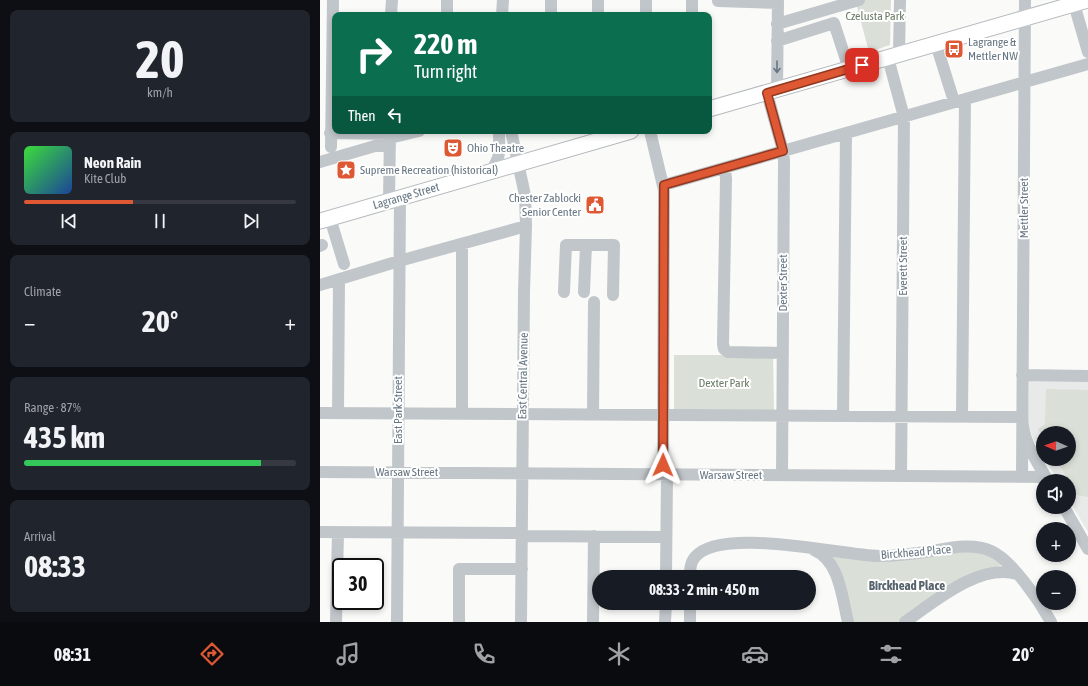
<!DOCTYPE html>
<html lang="en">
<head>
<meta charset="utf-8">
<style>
  body { margin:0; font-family:"Asap Condensed",sans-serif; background:#20242c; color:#f1f3f6; height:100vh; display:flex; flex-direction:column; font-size:15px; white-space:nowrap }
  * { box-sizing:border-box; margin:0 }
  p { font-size:13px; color:#9ea1a6 }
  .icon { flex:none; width:22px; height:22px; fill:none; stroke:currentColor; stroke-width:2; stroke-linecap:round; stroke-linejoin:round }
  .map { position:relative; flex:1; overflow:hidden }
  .sheet { display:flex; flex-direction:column; gap:10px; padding:10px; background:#0d0f14; width:320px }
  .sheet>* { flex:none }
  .banner { position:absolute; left:12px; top:12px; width:380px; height:122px; border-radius:8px; box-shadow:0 2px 6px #0003; background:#0b6e4f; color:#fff; overflow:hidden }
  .needle { width:26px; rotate:272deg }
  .tools { position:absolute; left:716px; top:426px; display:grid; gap:8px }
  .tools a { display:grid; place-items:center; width:40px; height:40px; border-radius:50%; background:#171b24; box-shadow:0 2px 6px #0003; font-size:20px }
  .speed { position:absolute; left:12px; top:558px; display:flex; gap:8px; font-size:20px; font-weight:700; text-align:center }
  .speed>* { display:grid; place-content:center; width:52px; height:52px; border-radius:50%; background:#171b24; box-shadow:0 2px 6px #0003; line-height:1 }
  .speed .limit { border:2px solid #111; border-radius:6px; background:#fff; color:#111 }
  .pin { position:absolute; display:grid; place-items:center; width:34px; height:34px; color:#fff; margin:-17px; border-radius:8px; box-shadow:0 2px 6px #0006 }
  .me { position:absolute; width:44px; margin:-22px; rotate:1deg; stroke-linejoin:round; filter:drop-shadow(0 0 3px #0008) }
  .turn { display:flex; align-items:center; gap:14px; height:84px; padding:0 16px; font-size:18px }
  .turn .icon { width:52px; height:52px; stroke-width:2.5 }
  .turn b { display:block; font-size:28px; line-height:34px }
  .then { display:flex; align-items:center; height:38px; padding:0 16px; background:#0003; gap:8px; font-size:15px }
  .big { font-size:30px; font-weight:700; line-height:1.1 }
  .sheet .tile { flex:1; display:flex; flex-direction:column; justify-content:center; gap:6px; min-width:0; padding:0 14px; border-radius:8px; background:#20242c }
  .sheet .dial { align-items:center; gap:0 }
  .dial b { font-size:52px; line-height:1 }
  .song { display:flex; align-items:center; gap:12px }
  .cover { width:48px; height:48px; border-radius:6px; background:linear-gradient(135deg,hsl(120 70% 55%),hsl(220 70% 35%)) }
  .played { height:4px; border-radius:2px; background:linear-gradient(90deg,#de5833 40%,#363941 40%) }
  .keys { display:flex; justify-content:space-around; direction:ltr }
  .heat { display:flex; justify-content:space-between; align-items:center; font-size:22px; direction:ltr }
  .charge { height:6px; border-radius:3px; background:linear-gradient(90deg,#34c759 87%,#363941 0) }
  .trip { position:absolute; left:272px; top:570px; width:224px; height:40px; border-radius:20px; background:#171b24; box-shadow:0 2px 6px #0003; font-weight:700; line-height:40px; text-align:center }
  .dock { display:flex; height:64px; justify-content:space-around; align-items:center; background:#090b0e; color:#9ea1a6 }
  .dock .icon { width:28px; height:28px }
  .dock .on { color:#de5833 }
  .dock b { font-size:18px; color:#f1f3f6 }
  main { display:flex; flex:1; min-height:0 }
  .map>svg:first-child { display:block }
  .built { fill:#e8e9e9 }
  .green { fill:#dadfd7 }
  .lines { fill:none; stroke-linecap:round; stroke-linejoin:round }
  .major-casing { stroke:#b5babe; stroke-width:17 }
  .minor { stroke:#c1c6ca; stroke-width:12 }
  .major { stroke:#fff; stroke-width:15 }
  .oneway { stroke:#667682 }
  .route-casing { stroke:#903921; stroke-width:10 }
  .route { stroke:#de5833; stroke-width:7 }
  .labels { text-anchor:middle; stroke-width:4; stroke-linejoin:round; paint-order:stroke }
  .park-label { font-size:12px; fill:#697a65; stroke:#fff }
  .poi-label { font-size:12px; fill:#667682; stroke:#fff; text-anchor:start }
  .street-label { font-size:12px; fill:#667682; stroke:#fff }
  .neighbourhood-label { font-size:13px; font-weight:bold; fill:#58646d; stroke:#fff }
</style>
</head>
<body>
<main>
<section class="sheet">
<div class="tile dial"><b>20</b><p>km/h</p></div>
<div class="tile">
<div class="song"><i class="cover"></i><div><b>Neon Rain</b><p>Kite Club</p></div></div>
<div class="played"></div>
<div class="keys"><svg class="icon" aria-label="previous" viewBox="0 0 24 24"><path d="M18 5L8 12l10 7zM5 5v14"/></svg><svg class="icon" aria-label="pause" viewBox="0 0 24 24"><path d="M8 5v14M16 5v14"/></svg><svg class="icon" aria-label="next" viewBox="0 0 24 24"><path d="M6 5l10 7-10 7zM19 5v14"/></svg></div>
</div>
<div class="tile"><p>Climate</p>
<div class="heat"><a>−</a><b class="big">20°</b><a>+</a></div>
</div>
<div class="tile"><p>Range · 87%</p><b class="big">435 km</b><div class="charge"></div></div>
<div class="tile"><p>Arrival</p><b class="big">08:33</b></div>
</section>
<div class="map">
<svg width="768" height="622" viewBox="0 0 768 622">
  <rect width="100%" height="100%" fill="#fafaf8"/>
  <path class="built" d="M709 379H768V532L749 500V481H738L725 459H749V433H723V456L713 439 708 422Z"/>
  <path class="green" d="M545 0H571L570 45 549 52 536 3Z
    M354 355H453L454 413 354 412Z
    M726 389 768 390V497L757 495 736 459H749V433H723V437L718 429 725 424Z
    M640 551 663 552 681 564V565L621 593 578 622H531L513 557Z"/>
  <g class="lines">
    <g class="major-casing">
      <path id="major" d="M389 109 768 0
        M0 221 311 131"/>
    </g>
    <path class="minor" d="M398 0V1L458 3
      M754 4 768 52
      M71 15 72 0
      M127 15V0
      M182 15 183 0
      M231 15V0
      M278 15V0
      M326 15V0
      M372 15V0
      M457 24 539 0
      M457 41 514 23 529 69
      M616 44 632 95
      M579 54 580 0
      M568 58 584 117 581 476
      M457 90 458 0
      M447 93 463 151 464 161 462 475
      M191 131 205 195 206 226 204 292 201 622
      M330 131 344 190 343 475
      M10 133 70 134
      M70 138 99 131
      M11 147 13 0
      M0 162 55 146H70
      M405 168 406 179 403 344 404 349 408 352 463 353
      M170 172C182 156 179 150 179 131
      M344 185 768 64
      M69 201 70 131
      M10 218 24 264
      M0 246 2 245
      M0 285 79 261 206 226
      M244 292 246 245H266
      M264 292 266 245H294L293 295
      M702 375 768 376
      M0 413 702 417C703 442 716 460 728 481
      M18 413 19 279
      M142 413V244
      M273 414 274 302
      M523 416 526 134
      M642 416 645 99
      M0 472 726 477
      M702 477 705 0
      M744 507 768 549
      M0 532 202 533
      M202 536 346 537
      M494 550C520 561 522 598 528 622
      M346 577 347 475
      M370 577C370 570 370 563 375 557 401 526 520 555 559 556 575 556 590 554 605 552 626 549 651 542 671 551 692 560 720 602 731 622
      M16 622 18 532
      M77 622 80 198
      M139 622V569H202
      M273 622 274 536
      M345 622 346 603
      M370 622V603
      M585 622C614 602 659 563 697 574"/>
    <use href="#major" class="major"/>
  </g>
  <defs><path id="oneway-shaft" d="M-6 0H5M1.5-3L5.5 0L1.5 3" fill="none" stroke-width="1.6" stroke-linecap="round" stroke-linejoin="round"/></defs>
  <use class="oneway" href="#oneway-shaft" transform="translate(457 67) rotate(90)"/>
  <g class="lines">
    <g class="route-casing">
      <path id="route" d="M343 465 344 185 463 151 447 93 542 65"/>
    </g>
    <use href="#route" class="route"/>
  </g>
  <defs>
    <g id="bus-square" transform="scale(1)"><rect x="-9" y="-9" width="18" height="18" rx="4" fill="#de5833" stroke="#fff"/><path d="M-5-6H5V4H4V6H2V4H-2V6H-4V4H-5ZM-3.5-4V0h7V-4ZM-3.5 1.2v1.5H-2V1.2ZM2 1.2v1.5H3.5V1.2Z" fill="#fff"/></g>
    <g id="theatre-square" transform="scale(1)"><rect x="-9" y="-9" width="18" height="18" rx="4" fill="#de5833" stroke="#fff"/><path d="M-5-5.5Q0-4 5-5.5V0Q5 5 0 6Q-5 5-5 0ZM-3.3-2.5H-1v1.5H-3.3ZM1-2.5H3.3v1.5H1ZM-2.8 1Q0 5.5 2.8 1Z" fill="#fff"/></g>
    <g id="sight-square" transform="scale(1)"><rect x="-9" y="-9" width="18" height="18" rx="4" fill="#de5833" stroke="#fff"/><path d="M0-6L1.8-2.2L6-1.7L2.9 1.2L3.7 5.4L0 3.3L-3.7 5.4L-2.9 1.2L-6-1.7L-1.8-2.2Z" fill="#fff"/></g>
    <g id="civic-square" transform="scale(1)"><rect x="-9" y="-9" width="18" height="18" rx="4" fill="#de5833" stroke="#fff"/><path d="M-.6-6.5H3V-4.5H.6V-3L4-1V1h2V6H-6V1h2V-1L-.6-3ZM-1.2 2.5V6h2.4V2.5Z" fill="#fff"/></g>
  </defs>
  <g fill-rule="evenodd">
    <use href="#bus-square" x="634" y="49"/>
    <use href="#theatre-square" x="133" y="148"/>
    <use href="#sight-square" x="26" y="170"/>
    <use href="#civic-square" x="275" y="205"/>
  </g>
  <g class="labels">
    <g class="park-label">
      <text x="555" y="20">Czelusta Park</text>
      <text x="404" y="387">Dexter Park</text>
    </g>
    <g class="poi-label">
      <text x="648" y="46">Lagrange &amp;<tspan x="648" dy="14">Mettler NW</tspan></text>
      <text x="147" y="152">Ohio Theatre</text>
      <text x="40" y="174">Supreme Recreation (historical)</text>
      <text x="261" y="202" text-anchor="end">Chester Zablocki<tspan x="261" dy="14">Senior Center</tspan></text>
    </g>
    <g class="street-label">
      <text transform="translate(86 196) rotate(-16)" y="4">Lagrange Street</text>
      <text transform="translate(704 208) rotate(-90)" y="4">Mettler Street</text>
      <text transform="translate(583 266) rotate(-90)" y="4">Everett Street</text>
      <text transform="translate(463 283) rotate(-90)" y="4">Dexter Street</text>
      <text transform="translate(203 376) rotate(-89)" y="4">East Central Avenue</text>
      <text transform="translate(78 410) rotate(-90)" y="4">East Park Street</text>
      <text x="87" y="476">Warsaw Street</text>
      <text x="411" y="479">Warsaw Street</text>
      <text transform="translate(596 552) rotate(-5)" y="4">Birckhead Place</text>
    </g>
    <g class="neighbourhood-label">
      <text x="587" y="590">Birckhead Place</text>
    </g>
  </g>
</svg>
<div class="tools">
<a><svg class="needle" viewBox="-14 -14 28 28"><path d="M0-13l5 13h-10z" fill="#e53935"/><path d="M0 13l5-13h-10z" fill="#9ea1a6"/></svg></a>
<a><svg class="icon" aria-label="sound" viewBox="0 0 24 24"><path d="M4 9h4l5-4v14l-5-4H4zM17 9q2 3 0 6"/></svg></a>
<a>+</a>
<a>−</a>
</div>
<div class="speed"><div class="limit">30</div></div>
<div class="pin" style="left:542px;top:65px;background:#d93025"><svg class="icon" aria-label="arrive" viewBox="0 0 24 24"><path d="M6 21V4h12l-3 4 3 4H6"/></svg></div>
<svg class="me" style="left:343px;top:465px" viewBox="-20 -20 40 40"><path d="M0-17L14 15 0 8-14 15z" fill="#de5833" stroke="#fff" stroke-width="4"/></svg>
<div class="trip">08:33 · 2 min · 450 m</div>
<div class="banner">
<div class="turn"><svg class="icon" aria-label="right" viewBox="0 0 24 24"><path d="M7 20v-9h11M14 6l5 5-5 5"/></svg><div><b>220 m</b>Turn right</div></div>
<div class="then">Then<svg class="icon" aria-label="left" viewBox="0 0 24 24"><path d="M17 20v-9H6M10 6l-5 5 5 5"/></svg></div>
</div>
</div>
</main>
<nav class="dock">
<b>08:31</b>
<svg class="icon on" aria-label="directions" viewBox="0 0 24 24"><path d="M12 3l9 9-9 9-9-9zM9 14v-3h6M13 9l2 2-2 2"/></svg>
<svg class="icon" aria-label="music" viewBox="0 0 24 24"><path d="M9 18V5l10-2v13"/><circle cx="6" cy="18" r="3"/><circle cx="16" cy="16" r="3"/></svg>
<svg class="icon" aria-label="phone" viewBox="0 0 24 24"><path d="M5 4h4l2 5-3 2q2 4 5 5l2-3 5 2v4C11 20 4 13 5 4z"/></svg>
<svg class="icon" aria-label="climate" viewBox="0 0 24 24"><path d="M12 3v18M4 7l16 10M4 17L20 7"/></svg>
<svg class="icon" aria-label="car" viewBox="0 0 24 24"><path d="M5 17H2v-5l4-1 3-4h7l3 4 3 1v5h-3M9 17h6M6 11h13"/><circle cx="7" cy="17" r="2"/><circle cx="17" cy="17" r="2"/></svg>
<svg class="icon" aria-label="filters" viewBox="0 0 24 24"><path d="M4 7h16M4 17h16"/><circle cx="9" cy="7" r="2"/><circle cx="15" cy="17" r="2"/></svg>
<b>20°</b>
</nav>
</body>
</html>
